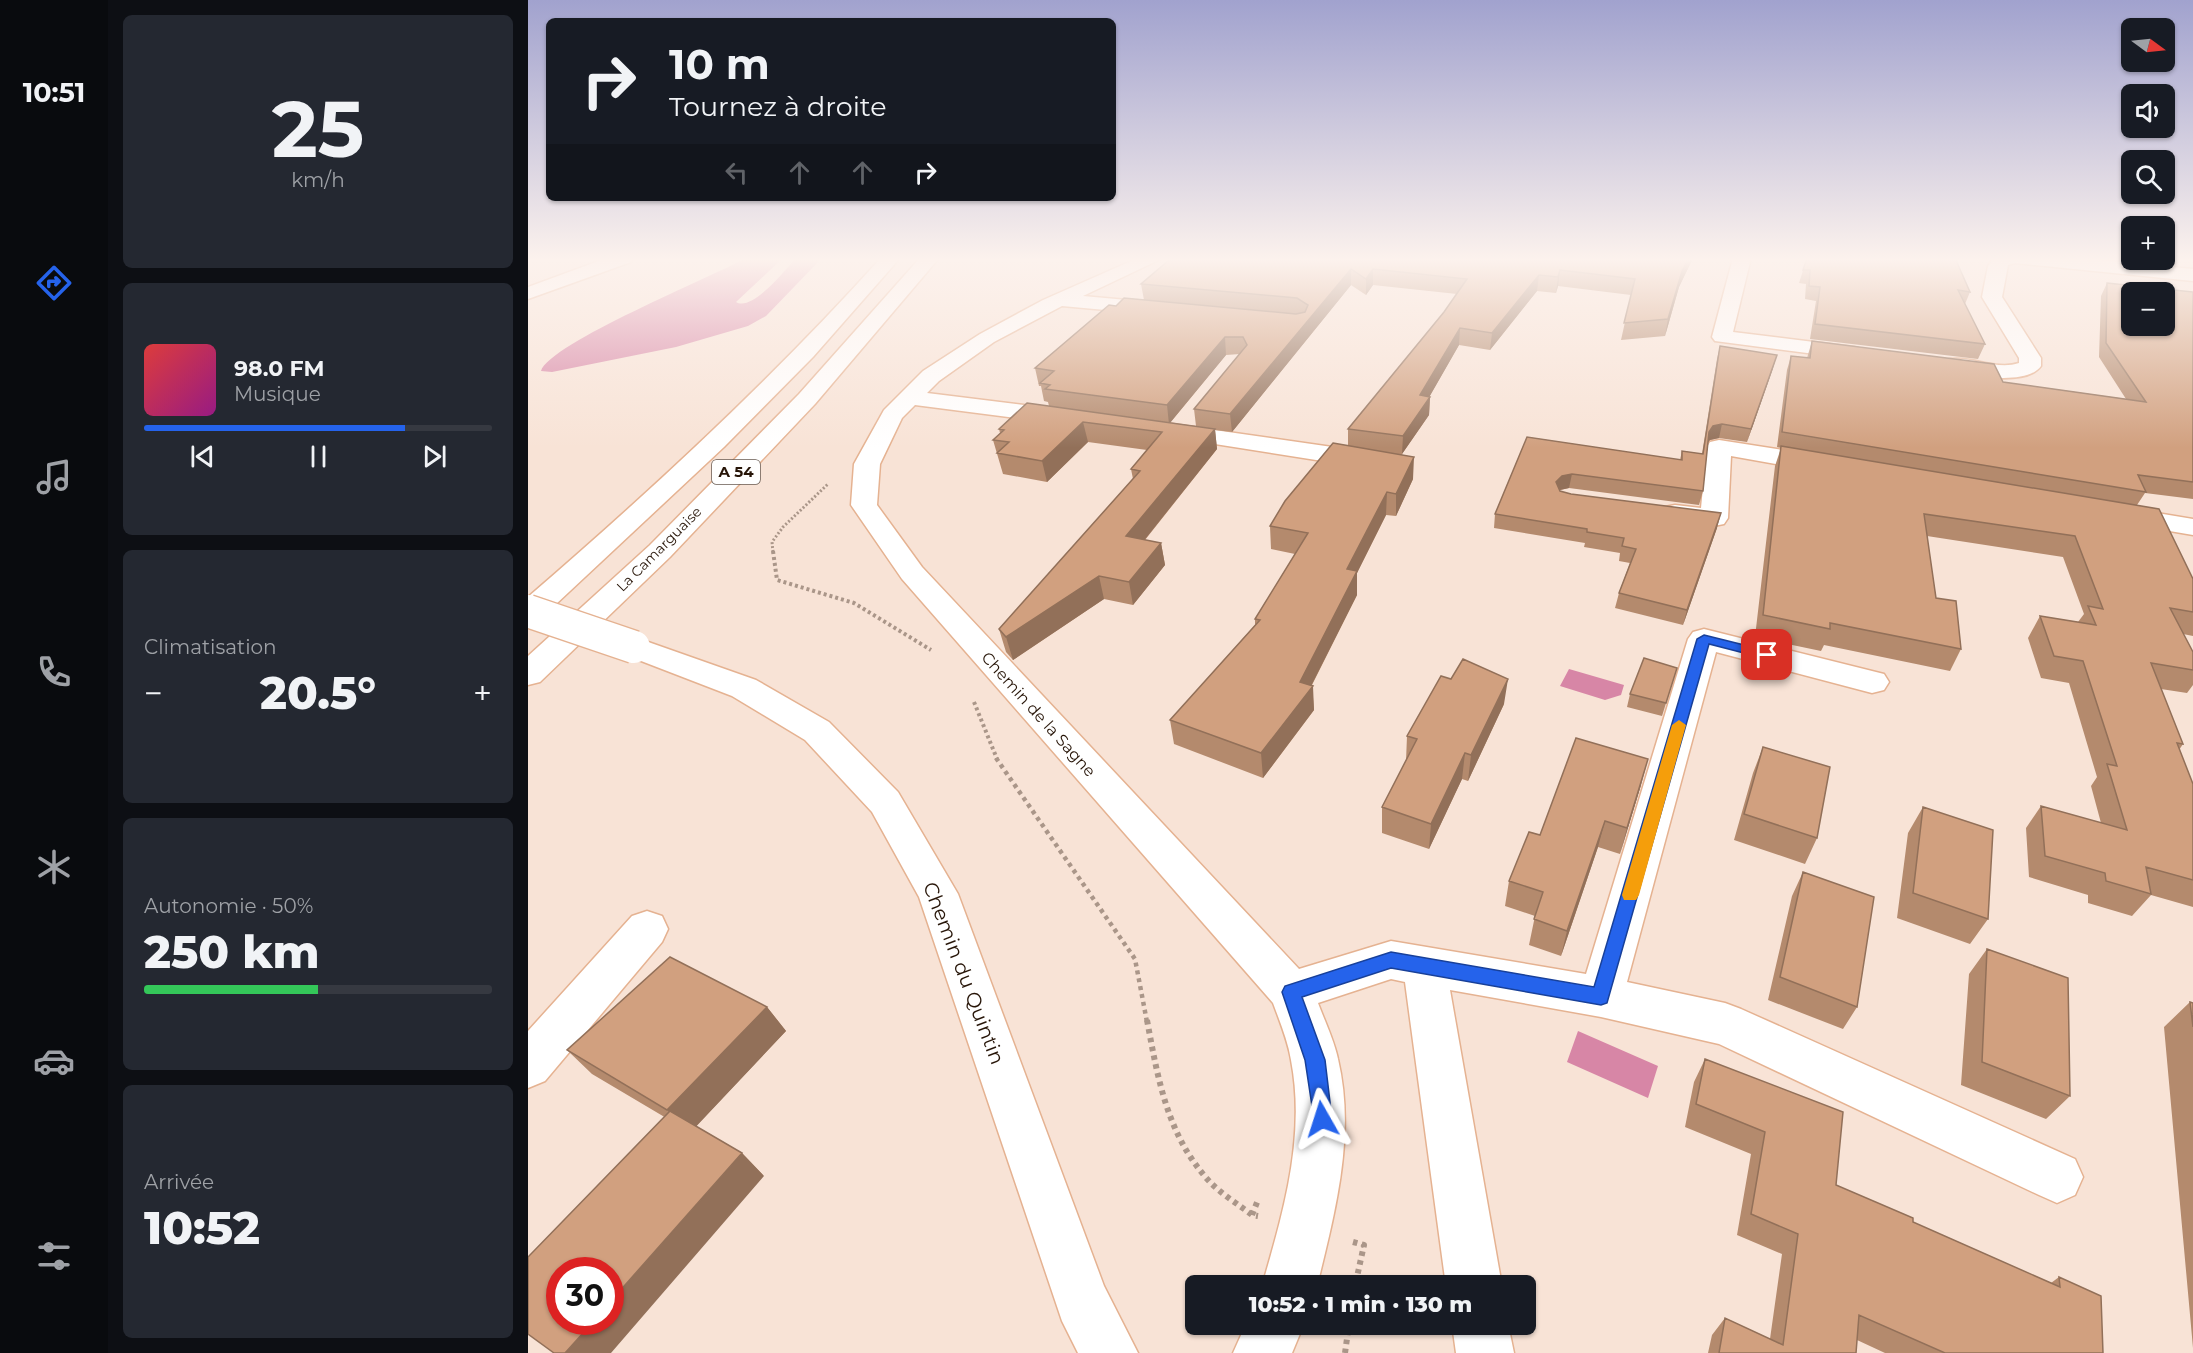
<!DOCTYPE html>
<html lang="fr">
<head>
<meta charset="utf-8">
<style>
  body { margin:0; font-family:Montserrat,sans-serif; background:#242831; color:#f1f3f6; height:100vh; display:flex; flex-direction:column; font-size:22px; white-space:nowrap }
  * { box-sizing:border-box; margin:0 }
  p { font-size:20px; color:#9ea1a6 }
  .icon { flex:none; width:33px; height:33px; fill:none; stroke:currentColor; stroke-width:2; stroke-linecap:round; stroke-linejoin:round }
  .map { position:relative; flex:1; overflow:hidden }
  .sheet { display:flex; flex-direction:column; gap:15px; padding:15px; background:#0d0f14; width:420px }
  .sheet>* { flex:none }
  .top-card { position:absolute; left:18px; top:18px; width:570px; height:183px; border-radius:9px; box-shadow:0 2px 4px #0004; background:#171b24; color:#f1f3f6; overflow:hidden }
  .needle { width:39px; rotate:105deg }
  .buttons { position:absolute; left:1593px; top:18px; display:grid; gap:12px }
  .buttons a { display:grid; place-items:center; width:54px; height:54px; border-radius:9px; background:#171b24; box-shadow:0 2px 4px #0004; font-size:30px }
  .speed { position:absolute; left:18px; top:1257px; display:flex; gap:12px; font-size:30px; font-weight:700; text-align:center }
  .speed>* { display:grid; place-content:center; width:78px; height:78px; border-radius:50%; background:#171b24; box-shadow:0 2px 4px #0004; line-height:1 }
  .speed .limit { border:9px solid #d22; background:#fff; color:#111 }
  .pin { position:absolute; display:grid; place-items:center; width:51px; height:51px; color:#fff; margin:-26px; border-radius:12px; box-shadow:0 3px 9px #0006 }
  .me { position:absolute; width:66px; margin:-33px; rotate:354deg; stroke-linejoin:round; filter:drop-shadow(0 0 4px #0008) }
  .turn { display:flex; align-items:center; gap:21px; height:126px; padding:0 24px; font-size:27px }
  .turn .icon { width:78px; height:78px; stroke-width:2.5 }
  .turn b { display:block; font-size:42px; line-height:51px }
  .lanes { display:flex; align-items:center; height:57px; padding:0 24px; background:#0003; justify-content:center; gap:30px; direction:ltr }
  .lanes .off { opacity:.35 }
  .big { font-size:45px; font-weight:800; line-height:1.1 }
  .sheet .tile { flex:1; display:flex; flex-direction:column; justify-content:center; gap:9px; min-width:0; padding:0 21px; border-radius:9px; background:#242831 }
  .sheet .dial { align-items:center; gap:0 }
  .dial b { font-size:78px; line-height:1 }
  .song { display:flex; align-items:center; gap:18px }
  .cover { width:72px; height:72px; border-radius:9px; background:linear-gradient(135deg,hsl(0 70% 55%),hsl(310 70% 35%)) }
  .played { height:6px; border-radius:3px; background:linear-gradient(90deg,#2563eb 75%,#363941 75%) }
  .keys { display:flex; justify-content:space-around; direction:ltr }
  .heat { display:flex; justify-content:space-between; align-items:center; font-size:33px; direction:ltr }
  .charge { height:9px; border-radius:4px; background:linear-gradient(90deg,#34c759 50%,#363941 0) }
  .trip { position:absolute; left:657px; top:1275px; width:351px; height:60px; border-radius:9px; background:#171b24; box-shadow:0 2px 4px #0004; font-weight:800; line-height:60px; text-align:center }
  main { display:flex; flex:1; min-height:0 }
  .tabs { display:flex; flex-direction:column; width:108px; justify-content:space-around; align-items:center; background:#090b0e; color:#9ea1a6 }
  .tabs .icon { width:42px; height:42px }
  .tabs .selected { color:#2563eb }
  .tabs b { font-size:27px; color:#f1f3f6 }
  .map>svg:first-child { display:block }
  .water { fill:#d786a6 }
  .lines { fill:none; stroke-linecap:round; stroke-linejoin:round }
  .minor-casing { stroke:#e5b291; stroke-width:3 }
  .highway-casing { stroke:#e5b291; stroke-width:3 }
  .path-far3 { stroke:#aa9689; stroke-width:3; stroke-dasharray:2 2; stroke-linecap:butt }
  .path-far2 { stroke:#aa9689; stroke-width:4; stroke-dasharray:3 3; stroke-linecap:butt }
  .path-far1 { stroke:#aa9689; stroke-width:4.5; stroke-dasharray:4 4; stroke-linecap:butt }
  .path { stroke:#aa9689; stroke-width:6; stroke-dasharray:4.5 4.5; stroke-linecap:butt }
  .minor { fill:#fff; fill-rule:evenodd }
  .highway { fill:#fff; fill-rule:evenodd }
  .minor-bridge-casing { stroke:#e5b291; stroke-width:35; stroke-linecap:butt }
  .minor-bridge { stroke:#fff; stroke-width:32 }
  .wall { fill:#b48a6d; fill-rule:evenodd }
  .shaded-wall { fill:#927059 }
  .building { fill:#d1a07f; stroke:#927059; stroke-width:1.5; fill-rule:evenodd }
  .route { fill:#2563eb; stroke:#184099; stroke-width:1.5 }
  .slow { fill:#f59e0b }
  .labels { text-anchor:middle; stroke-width:4.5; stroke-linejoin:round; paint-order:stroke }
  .far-street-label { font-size:14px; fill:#271508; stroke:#fff }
  .shield { fill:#fff; stroke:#685b52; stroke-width:1.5 }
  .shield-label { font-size:15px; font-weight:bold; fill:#271508 }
  .street-label { font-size:16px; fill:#271508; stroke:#fff }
  .near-street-label { font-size:20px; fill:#271508; stroke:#fff }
</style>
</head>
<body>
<main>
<nav class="tabs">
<b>10:51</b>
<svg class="icon selected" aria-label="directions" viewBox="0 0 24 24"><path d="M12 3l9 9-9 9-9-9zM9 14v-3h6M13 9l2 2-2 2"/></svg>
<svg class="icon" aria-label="music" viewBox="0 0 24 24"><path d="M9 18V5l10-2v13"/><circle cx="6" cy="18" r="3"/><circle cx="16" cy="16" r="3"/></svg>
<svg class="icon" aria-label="phone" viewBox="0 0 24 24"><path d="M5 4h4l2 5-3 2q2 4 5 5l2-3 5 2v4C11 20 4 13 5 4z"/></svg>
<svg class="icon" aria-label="climate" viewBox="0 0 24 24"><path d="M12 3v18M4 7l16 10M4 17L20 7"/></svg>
<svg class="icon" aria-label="car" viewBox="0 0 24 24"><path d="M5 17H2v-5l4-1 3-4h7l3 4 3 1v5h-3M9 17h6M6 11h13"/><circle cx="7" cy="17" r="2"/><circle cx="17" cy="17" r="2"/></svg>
<svg class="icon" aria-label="filters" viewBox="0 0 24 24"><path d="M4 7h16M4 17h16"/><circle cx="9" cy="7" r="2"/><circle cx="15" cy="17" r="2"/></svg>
</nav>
<section class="sheet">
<div class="tile dial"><b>25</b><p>km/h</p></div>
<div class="tile">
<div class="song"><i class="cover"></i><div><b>98.0 FM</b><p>Musique</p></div></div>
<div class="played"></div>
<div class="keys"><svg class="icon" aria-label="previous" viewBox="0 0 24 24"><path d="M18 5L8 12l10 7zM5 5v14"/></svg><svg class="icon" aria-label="pause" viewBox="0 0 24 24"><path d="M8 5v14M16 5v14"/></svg><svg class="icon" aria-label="next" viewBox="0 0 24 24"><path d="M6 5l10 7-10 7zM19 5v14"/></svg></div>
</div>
<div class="tile"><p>Climatisation</p>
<div class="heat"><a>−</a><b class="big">20.5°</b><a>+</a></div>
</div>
<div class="tile"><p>Autonomie · 50%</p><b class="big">250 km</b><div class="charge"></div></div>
<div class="tile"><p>Arrivée</p><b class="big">10:52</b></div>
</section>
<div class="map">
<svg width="1665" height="1353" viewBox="0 0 1665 1353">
  <rect width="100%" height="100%" fill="#f8e3d6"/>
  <path class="water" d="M218 258H255L208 302C224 312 257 270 268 258H294L238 316 220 326 148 347 24 372 13 371C22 343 184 277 218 258Z
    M1041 669 1096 685 1093 695 1077 700 1032 686Z
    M1050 1031 1130 1066 1120 1098 1039 1062Z"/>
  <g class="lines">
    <g class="minor-casing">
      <path id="minor" d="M79 258H106L103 262 0 299V287Z
        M610 258H635L555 296 632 303 639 305 642 309 639 313 632 315 534 306 466 342 411 381 399 393 536 410 544 412 548 417 544 422 536 424 387 405 374 418 352 464 349 505 394 567 771 969 863 941 1058 974 1160 639 1165 632 1176 629 1356 674 1361 682 1356 690 1344 693 1188 652 1099 982 1197 1003 1213 1009 1547 1159 1555 1177 1547 1195 1529 1203 1511 1195 1191 1044 1073 1017 922 990 974 1286H918L877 982 863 979 790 1003C797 1022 806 1040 810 1059 828 1135 807 1212 789 1286H734C755 1213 778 1137 763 1060 760 1041 752 1022 745 1003L374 579 323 505 326 464 356 410 395 371 452 334 515 300Z
        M1205 258H1223L1205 332 1326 347 1333 349 1337 353 1333 357 1326 359 1187 341 1184 337Z
        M1466 258H1548L1665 269V281L1487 263 1480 265 1474 297 1513 358V366C1498 387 1439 375 1417 370L1414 365 1417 360C1441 354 1467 371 1491 363V358L1454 297 1460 266Z
        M644 424 839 452 848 455 852 460 848 465 839 468 636 436 632 431 636 426Z
        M1191 440 1293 456 1302 459 1306 464 1302 469 1293 472 1203 456 1200 518 1196 524 1186 526 1137 519 1133 513 1137 507 1147 505 1173 508 1179 447 1182 442Z
        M1593 507 1665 519V535L1583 521 1579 515 1583 509Z
        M106 637 228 680 301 722 370 792 430 894 576 1286 610 1353H550L534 1321 391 897 344 812 277 740 204 696 95 654 90 647 95 640Z
        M119 911 134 916 140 929 134 942 17 1081 0 1088V1031L104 916Z
        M718 1324H776L764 1353H705Z
        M924 1324H980L986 1353H928Z"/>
    </g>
    <g class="highway-casing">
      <path id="highway" d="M353 258H372L285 357 196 447 11 620 0 623V597C124 490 243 380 353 258Z
        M392 258H411L287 404 142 557 12 682 0 685V656L122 545 271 394Z"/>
    </g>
    <path class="path-far3" d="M245 552 244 542 255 527 300 484"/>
    <path class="path-far2" d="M245 551 249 580 326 603 403 650
      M446 702 469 759"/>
    <path class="path-far1" d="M468 758 607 959 619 1022"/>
    <path class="path" d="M619 1020C630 1079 639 1135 681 1181 693 1194 710 1204 724 1215L730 1216
      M724 1215 730 1200
      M825 1242 836 1245 827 1286
      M817 1353 821 1324"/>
    <use href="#minor" class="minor"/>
    <use href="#highway" class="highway"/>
    <g class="minor-bridge-casing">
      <path id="minor-bridge" d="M0 611 106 647"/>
    </g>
    <use href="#minor-bridge" class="minor-bridge"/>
  </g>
  <path class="wall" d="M648 258H1165L1151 287 1137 336 1093 340 1103 295 1030 286 1028 293 1009 291 962 350 931 345 901 397H902L901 415 874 454 885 479 868 516 858 515 829 573V595L784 685 786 710 735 778 646 744 642 720 727 625V619L767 554 743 549 742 526 820 446V429L916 312 929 294 845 285 838 295 823 285 704 432 687 430 689 449 617 540 633 543 637 565 605 605 576 599 485 660 478 652 471 629 605 479 603 469 619 450 560 442 519 482 475 474 465 440 472 433 471 429 521 406 520 402 516 401 513 386H511L507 368 588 306 616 300 613 284ZM712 354 666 409 668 426 642 423 698 355Z
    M1279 258 1442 292 1437 304 1457 344 1450 359 1282 339 1288 301 1277 299 1278 284 1271 283Z
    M1579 283 1665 292V499L1617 493 1609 505 1665 579V636L1655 634 1665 652V685L1659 693 1633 689 1655 744 1651 750 1665 784V907L1623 895 1604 916 1560 903V895L1501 877 1498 828 1513 806 1573 823 1563 786 1569 777 1541 683 1513 678 1500 638 1512 616 1550 622 1556 614 1535 557 1399 536 1408 598 1433 649 1422 671 1296 645 1293 651 1227 637 1247 466 1253 448 1249 447 1259 370 1263 356 1279 358 1284 341 1475 382 1598 399 1571 357 1573 296Z
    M1192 346 1245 368 1219 442 1191 438 1182 440 1180 442 1175 491 1171 505 1041 488 1032 490V491L1043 494 1189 528 1155 625 1087 608 1091 593 1102 563 1091 561 1092 553 1056 547 1057 543 966 528 967 514 999 437 1152 460 1154 451 1174 454 1189 359Z
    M1149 668 1134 716 1099 707 1102 694Z
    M976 704 940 781 934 779 901 849 854 833V807L878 761 879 736Z
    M1235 747 1289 838 1277 864 1206 840 1225 773Z
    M1113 785 1092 854 1070 847 1033 956 1001 945 1007 916 977 906 981 881 1012 835Z
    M1395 807 1460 919 1442 944 1369 918 1380 833Z
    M1275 872 1329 1007 1315 1029 1240 1000 1264 896Z
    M1459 949 1542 1096 1518 1119 1433 1085 1441 974Z
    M1662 1002 1665 1003V1348L1636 1027Z
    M239 1007 258 1031 168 1126 214 1153 236 1176 64 1074 39 1050Z
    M1177 1059 1308 1185 1385 1222 1523 1283 1531 1277 1575 1353H1357L1329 1340 1328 1353H1180L1184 1335 1197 1318 1242 1339 1254 1254 1209 1235 1223 1154 1157 1127 1166 1082Z"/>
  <path class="shaded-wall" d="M1161 258H1165L1151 287 1137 336 1140 319 1154 271Z
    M823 269V285L704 432 702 414Z
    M845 269V285L838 295V279Z
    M1032 270 1030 286 1028 293 1030 277Z
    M1011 275 1009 291 962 350 964 333Z
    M932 328 931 345 895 408 902 397 901 415 874 454 875 436 892 395Z
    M697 337 698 355 641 424 639 405Z
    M1249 355 1245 368 1219 442 1223 429Z
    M555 422 560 442 519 482 514 461Z
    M1194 424 1191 438 1182 440 1177 446 1181 432 1185 426Z
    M687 429 689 449 602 558 598 536Z
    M886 457 885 479 868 516V494Z
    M1044 474 1041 488 1032 490 1028 482 1034 476Z
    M859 492 858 515 829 573V595L780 692 785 686 786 710 735 778 733 753 772 682 819 569Z
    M1193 513 1189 528 1155 625 1159 610Z
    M633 543 637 565 605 605 601 582Z
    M571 576 576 599 485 660 478 637Z
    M980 679 976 704 940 781 943 755Z
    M937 753 934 779 901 849 903 824Z
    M1120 759 1113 785 1092 854 1099 828Z
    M1077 821 1070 847 1033 956 1039 931Z
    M239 1007 258 1031 162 1133 139 1110Z
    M214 1153 236 1176 83 1353H37L65 1322H82V1302Z"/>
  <path class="building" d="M648 258 988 259 1161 258 1154 271 1140 319 1096 323 1107 279 1032 270 1030 277 1011 275 964 333 932 328 892 395 902 397 875 436 820 429 916 312 939 279 845 269 838 279 823 269 702 414 666 409 719 345 715 337H697L639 405 517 389 522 385 512 383 526 371 507 368 581 305 588 306 596 298 768 314 777 312 780 305 769 298 613 284 640 261Z
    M1279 258H1427L1442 292 1430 290 1457 344 1287 324 1292 287 1281 286 1282 270H1275Z
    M1579 283 1665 292V482L1610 475 1618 492 1254 432 1263 356 1282 358 1284 341 1466 364 1475 382 1618 402 1578 343ZM1604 292H1636V326H1604Z
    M1192 346 1249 355 1223 429 1194 424 1185 426 1181 432 1175 491 1044 474 1034 476 1028 482 1032 491 1043 494 1193 513 1159 610 1091 593 1108 549 1094 546 1096 538 1059 532V529L967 514 999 437 1154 460V451L1175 454Z
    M499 403 687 429 598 536 633 543 601 582 571 576 478 637 471 629 612 471 603 469 634 432 555 422 514 461 469 453 481 442 465 440 476 430 471 429Z
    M805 443 886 457 868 494 859 492 819 569 829 571 772 682 785 686 733 753 642 720 732 620 727 619 780 533 742 526 757 501Z
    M1253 446 1631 509 1665 579V612L1642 608 1665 652V670L1623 663 1655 744 1649 743 1665 784V880L1618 867 1623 894 1578 881 1577 873 1517 856 1513 806 1599 830 1579 764 1589 766 1555 661 1526 656 1512 616 1568 625 1560 606 1575 609 1547 536 1396 514 1408 598 1428 601 1433 649 1302 623V629L1235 615Z
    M1116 658 1149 668 1138 703 1102 694Z
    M935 659 980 679 943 755 937 753 903 824 854 807 889 739 879 736 913 676 923 679Z
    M1048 738 1120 759 1099 828 1077 821 1039 931 1006 919 1015 892 981 881 1001 832 1012 835Z
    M1235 747 1302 767 1289 838 1216 814Z
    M1395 807 1465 830 1460 919 1385 893Z
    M1275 872 1346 897 1329 1007 1252 977Z
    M1459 949 1540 978 1542 1096 1454 1062Z
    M142 957 239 1007 139 1110 39 1050Z
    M1662 1002 1665 1003V1027Z
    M1177 1059 1315 1112 1308 1185 1385 1218V1222L1532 1287 1531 1277 1573 1296 1575 1353H1417L1331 1315 1328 1353H1191L1197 1318 1255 1345 1270 1234 1223 1214 1237 1132 1168 1104Z
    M142 1111 214 1153 82 1302V1270H32V1322H65L37 1353H26L0 1334V1257Z"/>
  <linearGradient id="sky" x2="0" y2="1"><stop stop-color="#a1a2ce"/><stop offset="0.58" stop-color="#fcf2ed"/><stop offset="1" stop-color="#fcf2ed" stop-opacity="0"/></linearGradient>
  <rect width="1665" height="448" fill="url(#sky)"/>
  <path class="route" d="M1176 635 1244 652 1246 655 1239 659 1181 644 1079 1003 1073 1005 863 968 774 997 797 1060 804 1119 801 1126 794 1129 787 1126 777 1060 754 992 757 986 863 952 1066 987 1169 639Z"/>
  <path class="slow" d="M1151 720 1158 725 1111 895 1108 900H1096L1094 895 1144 725Z"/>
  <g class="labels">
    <g class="far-street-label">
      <text transform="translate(131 549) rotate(-45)" y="5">La Camarguaise</text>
    </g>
    <rect class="shield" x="184" y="460" width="48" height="24" rx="4.5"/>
    <g class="shield-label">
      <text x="208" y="477">A 54</text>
    </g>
    <g class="street-label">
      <text transform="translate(511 714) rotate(48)" y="6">Chemin de la Sagne</text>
    </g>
    <g class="near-street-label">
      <text transform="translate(436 973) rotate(69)" y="7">Chemin du Quintin</text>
    </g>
  </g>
</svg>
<div class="buttons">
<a><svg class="needle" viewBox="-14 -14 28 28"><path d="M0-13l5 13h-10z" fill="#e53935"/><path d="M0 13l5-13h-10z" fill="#9ea1a6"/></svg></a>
<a><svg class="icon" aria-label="sound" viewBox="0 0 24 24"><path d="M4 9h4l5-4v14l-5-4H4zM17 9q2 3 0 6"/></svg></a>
<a><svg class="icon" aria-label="search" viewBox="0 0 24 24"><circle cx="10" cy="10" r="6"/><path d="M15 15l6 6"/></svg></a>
<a>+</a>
<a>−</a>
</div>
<div class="speed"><div class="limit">30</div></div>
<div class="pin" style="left:1239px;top:655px;background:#d93025"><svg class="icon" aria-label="arrive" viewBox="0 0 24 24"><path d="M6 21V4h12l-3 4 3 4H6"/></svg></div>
<svg class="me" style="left:794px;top:1119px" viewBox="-20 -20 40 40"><path d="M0-17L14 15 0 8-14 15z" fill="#2563eb" stroke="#fff" stroke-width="4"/></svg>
<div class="trip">10:52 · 1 min · 130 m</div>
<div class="top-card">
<div class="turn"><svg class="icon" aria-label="right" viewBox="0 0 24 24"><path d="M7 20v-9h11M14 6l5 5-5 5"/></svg><div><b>10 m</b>Tournez à droite</div></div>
<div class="lanes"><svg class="icon off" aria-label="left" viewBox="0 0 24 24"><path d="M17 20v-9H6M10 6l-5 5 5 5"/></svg><svg class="icon off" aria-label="ahead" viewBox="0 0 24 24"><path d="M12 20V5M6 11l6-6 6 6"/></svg><svg class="icon off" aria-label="ahead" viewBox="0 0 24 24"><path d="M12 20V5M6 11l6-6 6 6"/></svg><svg class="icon" aria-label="right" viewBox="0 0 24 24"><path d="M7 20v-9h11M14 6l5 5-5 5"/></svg></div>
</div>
</div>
</main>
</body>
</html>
